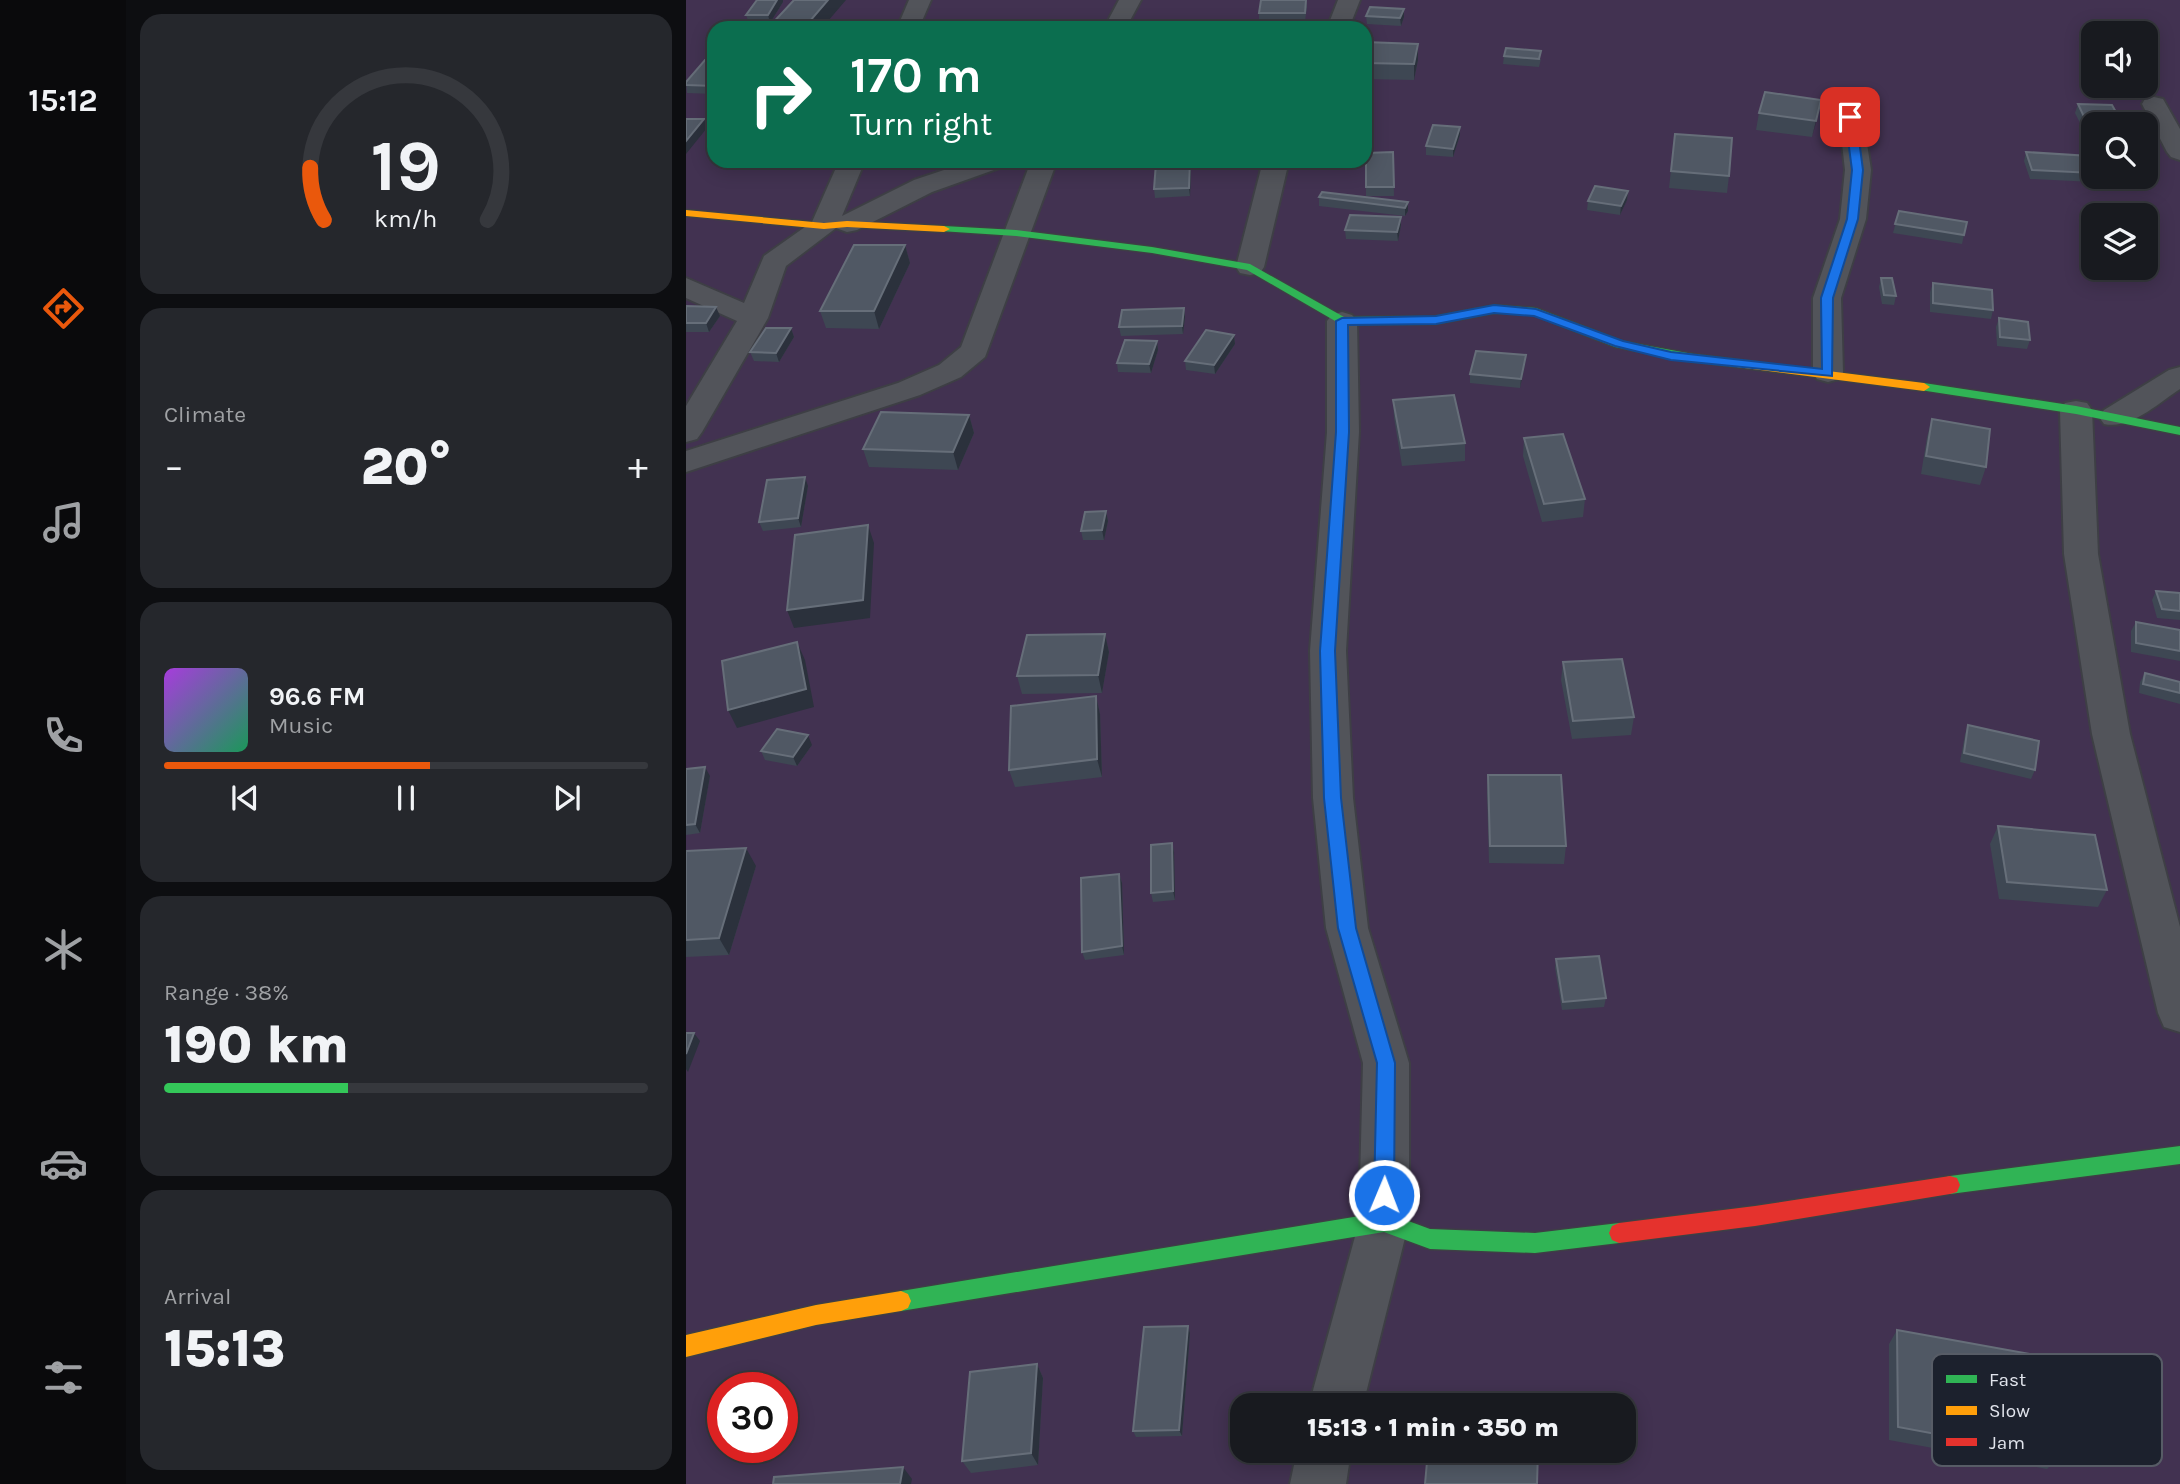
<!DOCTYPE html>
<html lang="en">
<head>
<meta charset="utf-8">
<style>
  body { margin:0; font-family:Karla,sans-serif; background:#25272c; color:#f1f3f6; height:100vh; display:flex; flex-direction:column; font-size:26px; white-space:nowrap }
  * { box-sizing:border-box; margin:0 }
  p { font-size:23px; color:#9fa1a4 }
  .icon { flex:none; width:38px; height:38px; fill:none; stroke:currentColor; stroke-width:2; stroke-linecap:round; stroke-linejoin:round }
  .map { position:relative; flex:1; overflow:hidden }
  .details { display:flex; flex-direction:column; gap:14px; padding:14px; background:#0d0e11; width:560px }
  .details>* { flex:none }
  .top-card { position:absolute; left:21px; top:21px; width:665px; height:147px; border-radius:21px; box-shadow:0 4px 18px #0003,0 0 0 2px #36383d; background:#0b6e4f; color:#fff; overflow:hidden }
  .tools { position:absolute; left:1395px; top:21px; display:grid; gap:14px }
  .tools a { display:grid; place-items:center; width:77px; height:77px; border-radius:14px; background:#181a1f; box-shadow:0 4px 18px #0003,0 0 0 2px #36383d; font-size:35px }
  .speed { position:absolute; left:21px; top:1372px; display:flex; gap:14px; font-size:35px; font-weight:700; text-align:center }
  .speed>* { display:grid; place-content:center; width:91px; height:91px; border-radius:50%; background:#181a1f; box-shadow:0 4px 18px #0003,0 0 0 2px #36383d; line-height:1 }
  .speed .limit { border:10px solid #d22; background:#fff; color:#111 }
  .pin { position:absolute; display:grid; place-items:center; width:60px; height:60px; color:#fff; margin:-30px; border-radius:14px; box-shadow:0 4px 10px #0006 }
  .me { position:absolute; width:77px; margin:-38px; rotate:1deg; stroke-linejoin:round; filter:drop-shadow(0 0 5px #0008) }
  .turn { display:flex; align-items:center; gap:24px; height:147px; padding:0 28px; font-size:32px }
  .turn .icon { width:91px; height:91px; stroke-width:2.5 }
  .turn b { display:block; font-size:49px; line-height:60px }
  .big { font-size:52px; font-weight:800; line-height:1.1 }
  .details .tile { flex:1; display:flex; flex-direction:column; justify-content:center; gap:10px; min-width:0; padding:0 24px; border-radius:21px; background:#25272c }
  .details .dial { align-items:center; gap:0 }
  .dial svg { height:182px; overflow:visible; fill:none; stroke:#36383d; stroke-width:7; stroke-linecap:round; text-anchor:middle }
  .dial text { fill:#f1f3f6; stroke:none }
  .song { display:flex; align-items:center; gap:21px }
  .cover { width:84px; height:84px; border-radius:10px; background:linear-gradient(135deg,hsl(280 70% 55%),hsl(150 70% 35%)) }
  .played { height:7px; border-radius:4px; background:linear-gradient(90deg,#ea580c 55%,#36383d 55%) }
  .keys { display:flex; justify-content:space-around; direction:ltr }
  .heat { display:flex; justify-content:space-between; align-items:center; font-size:38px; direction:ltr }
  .charge { height:10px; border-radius:5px; background:linear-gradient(90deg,#34c759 38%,#36383d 0) }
  .trip { position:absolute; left:544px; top:1393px; width:406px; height:70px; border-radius:21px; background:#181a1f; box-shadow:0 4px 18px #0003,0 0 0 2px #36383d; font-weight:800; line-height:70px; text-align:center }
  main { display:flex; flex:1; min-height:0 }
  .tabs { display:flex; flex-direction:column; width:126px; justify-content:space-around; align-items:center; background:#0a0a0c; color:#9fa1a4 }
  .tabs .icon { width:49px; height:49px }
  .tabs .selected { color:#ea580c }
  .tabs b { font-size:32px; color:#f1f3f6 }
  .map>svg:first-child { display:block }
  .green { fill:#423251; fill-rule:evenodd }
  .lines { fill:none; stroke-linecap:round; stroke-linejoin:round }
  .street-casing { stroke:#3e3f45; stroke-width:4 }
  .fast-casing { stroke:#3e3f45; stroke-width:3 }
  .slow-casing { stroke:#3e3f45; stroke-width:3 }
  .jam-casing { stroke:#3e3f45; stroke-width:3 }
  .street { fill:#52545a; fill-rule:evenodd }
  .fast { fill:#30b455; fill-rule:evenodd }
  .slow { fill:#ff9f0a; fill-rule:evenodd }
  .jam { fill:#e5322d; fill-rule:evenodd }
  .wall { fill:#3e4753 }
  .shaded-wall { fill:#2b313c }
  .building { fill:#505864; stroke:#666e79; stroke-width:2 }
  .route { fill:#1a73e8; stroke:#114b97; stroke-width:2 }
  .key { fill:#1c212d; stroke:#575c66; stroke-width:2 }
  .key-label { font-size:19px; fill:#e1e4ec }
</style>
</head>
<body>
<main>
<nav class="tabs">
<b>15:12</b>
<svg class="icon selected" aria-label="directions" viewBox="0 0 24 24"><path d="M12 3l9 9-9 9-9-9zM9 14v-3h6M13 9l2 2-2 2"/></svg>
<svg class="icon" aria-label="music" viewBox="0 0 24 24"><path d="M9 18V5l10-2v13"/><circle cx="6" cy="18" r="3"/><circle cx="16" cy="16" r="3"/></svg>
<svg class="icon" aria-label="phone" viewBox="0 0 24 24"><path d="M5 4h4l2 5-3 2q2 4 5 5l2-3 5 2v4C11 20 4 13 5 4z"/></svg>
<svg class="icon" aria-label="climate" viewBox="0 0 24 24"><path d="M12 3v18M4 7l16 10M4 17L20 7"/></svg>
<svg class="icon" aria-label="car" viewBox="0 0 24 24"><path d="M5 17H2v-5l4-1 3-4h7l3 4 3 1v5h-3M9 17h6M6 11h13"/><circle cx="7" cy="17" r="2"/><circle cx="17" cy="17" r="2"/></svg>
<svg class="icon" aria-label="filters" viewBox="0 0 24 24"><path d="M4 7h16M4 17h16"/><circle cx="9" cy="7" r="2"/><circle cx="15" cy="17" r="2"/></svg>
</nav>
<section class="details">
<div class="tile dial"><svg viewBox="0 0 100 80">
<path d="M14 69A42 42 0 1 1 86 69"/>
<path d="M14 69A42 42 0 0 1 8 46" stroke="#ea580c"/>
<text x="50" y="56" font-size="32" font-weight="700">19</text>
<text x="50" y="72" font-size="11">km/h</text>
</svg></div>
<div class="tile"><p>Climate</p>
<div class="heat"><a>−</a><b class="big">20°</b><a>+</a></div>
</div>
<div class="tile">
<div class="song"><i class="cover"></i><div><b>96.6 FM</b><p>Music</p></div></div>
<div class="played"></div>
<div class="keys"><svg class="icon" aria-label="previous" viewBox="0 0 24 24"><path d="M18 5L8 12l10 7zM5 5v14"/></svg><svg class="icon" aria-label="pause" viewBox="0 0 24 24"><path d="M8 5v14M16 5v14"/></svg><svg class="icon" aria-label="next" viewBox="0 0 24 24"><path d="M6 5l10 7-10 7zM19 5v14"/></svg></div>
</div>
<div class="tile"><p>Range · 38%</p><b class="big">190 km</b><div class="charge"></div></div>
<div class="tile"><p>Arrival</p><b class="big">15:13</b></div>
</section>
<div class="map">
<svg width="1494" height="1484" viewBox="0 0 1494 1484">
  <rect width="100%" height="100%" fill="#202229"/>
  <path class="green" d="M0 0H1494V1484H0ZM28 28H679V161H28ZM1407 33H1460V86H1407ZM1407 124H1460V177H1407ZM1407 215H1460V268H1407ZM37 1388H96V1447H37ZM556 1405H938V1451H556Z"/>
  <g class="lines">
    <g class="street-casing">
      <path id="street" d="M223 0H245L233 28H211Z
        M433 0H455L440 28H418Z
        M652 0H674L663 28H641Z
        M1468 97 1477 99 1494 129V160L1485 157 1481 152 1456 104 1459 99Z
        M1165 110 1174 112 1177 117 1185 170 1180 219 1155 298 1157 373 1153 379 1142 382 1131 379 1127 373V298L1154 219 1159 170 1153 117 1156 112Z
        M153 161H179L156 216 228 180 285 161H323L319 166 246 192 171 230 161 232 150 228 100 266 82 318 16 432 11 439 0 442V406L51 321 0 298V278L58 303 78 256 126 222Z
        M345 161H371L299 357 275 377 234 395 0 472V451L212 383 253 365 275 347Z
        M577 161H603L578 267 574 273 564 275 554 273 550 267Z
        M656 312 666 315 671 321 673 432 660 651 667 798 682 928 723 1063V1222L677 1405H623L673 1222 677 1063 640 928 627 798 624 651 641 432V321L646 315Z
        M1494 367V389C1472 403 1445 430 1418 424L1413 417 1418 410 1483 370Z
        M1390 401 1401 403 1406 410 1412 554 1444 734 1494 927V1032L1478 1027 1472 1013 1406 734 1378 554 1374 410 1379 403Z
        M611 1451H665L660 1484H604Z"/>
    </g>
    <g class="fast-casing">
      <path id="fast" d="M258 226 330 230 466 247 564 264 658 317 750 316 809 305 850 308 936 341 1007 354 1013 358 1007 362 929 347 848 315 809 313 750 324 656 325 561 270 466 253 330 236 254 231V227Z
        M1238 383 1390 406 1494 427V435L1390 414 1234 390 1232 387Z
        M1494 1146V1164L1264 1194 1257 1192 1254 1185 1257 1178 1264 1176Z
        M698 1212 744 1229 849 1233 933 1223 940 1226 943 1233 940 1240 933 1243 849 1253 744 1249 698 1232 215 1311 208 1308 205 1301 208 1294 215 1291Z"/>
    </g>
    <g class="slow-casing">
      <path id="slow" d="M0 210 138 223 161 221 258 226 264 229 258 232 161 227 138 229 0 216Z
        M1007 354 1238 383 1244 387 1238 391 1003 361 1001 358Z
        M215 1291 222 1294 225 1301 222 1308 215 1311 130 1325 0 1357V1335L130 1305Z"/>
    </g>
    <g class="jam-casing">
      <path id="jam" d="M1264 1176 1271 1178 1274 1185 1271 1192 1264 1194 1069 1226 933 1243 926 1240 923 1233 926 1226 933 1223 1069 1206Z"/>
    </g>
    <use href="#street" class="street"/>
    <use href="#fast" class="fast"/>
    <use href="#slow" class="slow"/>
    <use href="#jam" class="jam"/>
  </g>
  <path class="wall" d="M620 0 621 7 619 21H573V13Z
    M97 2 84 23H63L60 15Z
    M680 16 718 17 715 26 681 24Z
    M679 42 732 60 728 80 679 79Z
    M818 56 855 59 853 67 817 64Z
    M28 61V94L1 93 0 82Z
    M1135 100 1126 137 1070 130 1073 113Z
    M1392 104 1435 121 1433 124H1407V129H1397L1389 113Z
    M774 127V135L767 157 740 155V146Z
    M989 134 1043 176 1041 193 983 188Z
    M707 152 708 196H680V153Z
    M1340 152 1407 163V177H1410L1408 182 1344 179 1338 161Z
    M505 170 504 196 469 198 468 189Z
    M942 191 941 200 934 215 901 210 902 201Z
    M633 197 722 202V211L719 216 633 206Z
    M1213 211 1278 235 1276 244 1207 233Z
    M715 225 712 241 660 239 659 230Z
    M219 245 224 263 193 329 140 328 134 311Z
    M1195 278 1210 296 1208 305 1196 304 1193 287Z
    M1247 283 1307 310 1305 319 1244 312V292Z
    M0 306 34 316 23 332H0Z
    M498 308 499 317 497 334 435 336 433 327Z
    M1313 318 1344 340 1341 349 1311 346 1310 327Z
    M105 328 108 337 93 362 68 361 64 352Z
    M548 335 549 344 529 374 500 370 499 361Z
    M471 341 472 350 465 373 432 372 431 363Z
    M839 364 834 388 784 383V374Z
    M707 400 779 443V461L716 466 708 418Z
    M283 415 288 433 272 470 183 467 177 449Z
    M1246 419 1300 467 1294 485 1235 474 1241 437Z
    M838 438 899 499 897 517 856 522 837 456Z
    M122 486 115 527 77 531 73 522Z
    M420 511 422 521 418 540H397L395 531Z
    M1470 591 1494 593V620L1471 618 1466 600Z
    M1450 622 1494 630V661L1445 652V631Z
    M419 634 423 652 416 693 336 694 331 676Z
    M877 662 948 717 945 735 886 739 875 680Z
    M1459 673 1494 682V704L1453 693 1454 682Z
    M410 696 414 714 416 777 329 787 323 770Z
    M1282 725 1349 770 1345 779 1274 762 1279 734Z
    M126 745 111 766 79 760 75 751Z
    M0 769 24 776 14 833 0 835Z
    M802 775 880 846 878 864 803 863 801 793Z
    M1312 826 1421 890 1412 907 1313 899 1304 844Z
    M486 843 488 852 489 900 467 902 465 893Z
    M0 851 70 866 43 955 0 957Z
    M433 874 436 883 438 955 399 960 396 952Z
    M870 959 920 998 918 1007 876 1010 869 968Z
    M502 1326 504 1333 496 1436 450 1437 447 1431Z
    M1211 1330 1373 1457 1361 1469 1203 1440V1344Z
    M351 1364 357 1378 352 1465 285 1473 276 1461Z"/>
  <path class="shaded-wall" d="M91 0H97V2L84 23 82 15Z
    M142 0H160L136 28H118Z
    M718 9V17L715 26 714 18Z
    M732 44V60L728 80V64Z
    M1135 100 1132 116 1126 137 1130 121Z
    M18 119 21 128 0 154V141Z
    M774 127V135L767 157V149Z
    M504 161 505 170 504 196 503 188Z
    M942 191 941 200 934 215 935 206Z
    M722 202V211L719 216V208Z
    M715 217V225L712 241 711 232Z
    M219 245 224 263 193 329 188 311Z
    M30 307 34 316 23 332 20 323Z
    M498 308 499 317 497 334 496 326Z
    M105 328 108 337 93 362 90 353Z
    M548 335 549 344 529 374 528 365Z
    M471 341 472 350 465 373 463 364Z
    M840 355 839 364 834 388 835 379Z
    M283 415 288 433 272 470 267 452Z
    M119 477 122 486 115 527 112 518Z
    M420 511 422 521 418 540 416 530Z
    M182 525 188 543 184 618 108 628 101 610Z
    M419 634 423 652 416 693 412 675Z
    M111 642 119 660 128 707 51 728 42 710Z
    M410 696 414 714 416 777 411 759Z
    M122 735 126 745 111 766 107 757Z
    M19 767 24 776 14 833 9 824Z
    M486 843 488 852 489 900 487 891Z
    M60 848 70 866 43 955 33 938Z
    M433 874 436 883 438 955 436 946Z
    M8 1033 14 1041 2 1072 0 1069V1054Z
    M502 1326 504 1333 496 1436 493 1430Z
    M351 1364 357 1378 352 1465 345 1453Z
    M217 1467 226 1479 225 1484H214Z"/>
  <path class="building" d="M71 0H91L82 15H60Z
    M108 0H142L118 28H82Z
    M575 0H620L619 13H573Z
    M684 7 718 9 714 18 680 16Z
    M47 25H70L68 28H45Z
    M679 42 732 44 728 64 679 63Z
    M820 48 855 51 853 59 818 56Z
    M19 60 28 61V86L0 85V82Z
    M1079 92 1135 100 1130 121 1073 113Z
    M1392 104 1426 105 1435 121H1400Z
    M0 119H18L0 141Z
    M747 125 774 127 767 149 740 146Z
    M989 134 1046 138 1043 176 985 171Z
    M707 152 708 187H680V153Z
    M1340 152 1404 156 1407 163V173L1346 170Z
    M504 161 503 188 468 189 470 163Z
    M909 186 942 191 935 206 902 201Z
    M636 192 722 202 719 208 633 197Z
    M1213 211 1281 222 1278 235 1209 224Z
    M664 215 715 217 711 232 659 230Z
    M168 245H219L188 311H134Z
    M1195 278H1206L1210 296 1198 295Z
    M1247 283 1306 290 1307 310 1247 303Z
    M0 306 30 307 20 323H0Z
    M498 308 496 326 433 327 436 310Z
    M1313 318 1342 322 1344 340 1314 337Z
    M80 328H105L90 353 64 352Z
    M520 330 548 335 528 365 499 361Z
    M439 340 471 341 463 364 431 363Z
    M790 351 840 355 835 379 784 374Z
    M768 395 779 443 716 448 707 400Z
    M195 412 283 415 267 452 177 449Z
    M1246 419 1304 429 1300 467 1240 456Z
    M877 434 899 499 858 504 838 438Z
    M119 477 112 518 73 522 81 480Z
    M420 511 416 530 395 531 399 512Z
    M182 525 177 600 101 610 109 535Z
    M1470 591 1494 593V611L1476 609Z
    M1450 622 1494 630V651L1450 643Z
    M419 634 412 675 331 676 341 635Z
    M111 642 120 689 42 710 36 661Z
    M936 659 948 717 887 721 877 662Z
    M1459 673 1494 682V693L1457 684Z
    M410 696 411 759 323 770 325 706Z
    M1282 725 1353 741 1349 770 1278 753Z
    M91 729 122 735 107 757 75 751Z
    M19 767 9 824 0 825V769Z
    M802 775H875L880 846H804Z
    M1312 826 1409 835 1421 890 1321 882Z
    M486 843 487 891 465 893V845Z
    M60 848 33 938 0 940V851Z
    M433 874 436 946 396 952 395 878Z
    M913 956 920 998 877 1002 870 959Z
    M0 1033H8L0 1054Z
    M502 1326 493 1430 447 1431 458 1327Z
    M1211 1330 1366 1358 1373 1457 1212 1427Z
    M351 1364 345 1453 276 1461 284 1372Z
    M742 1451H852L851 1484H739Z
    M217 1467 214 1484H87L88 1477Z"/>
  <path class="route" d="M1164 114 1170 117 1177 170 1172 219 1147 298 1146 376 985 360 929 346 848 316 808 313 750 324 662 325 663 432 649 651 655 798 670 928 709 1063 708 1195 705 1202 698 1205 691 1202 688 1195 691 1063 652 928 638 798 634 651 650 432V321L656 318 750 316 808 305 850 309 937 341 985 352 1136 369 1135 298 1161 219 1166 170 1159 117Z"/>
  <rect x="1246" y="1354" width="230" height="112" rx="10" class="key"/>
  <rect x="1260" y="1375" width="31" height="8" fill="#30b455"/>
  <rect x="1260" y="1406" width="31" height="9" fill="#ff9f0a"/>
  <rect x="1260" y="1438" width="31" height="8" fill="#e5322d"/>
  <g class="key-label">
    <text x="1303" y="1386">Fast</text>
    <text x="1303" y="1417">Slow</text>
    <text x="1303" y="1449">Jam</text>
  </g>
</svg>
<div class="tools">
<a><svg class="icon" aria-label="sound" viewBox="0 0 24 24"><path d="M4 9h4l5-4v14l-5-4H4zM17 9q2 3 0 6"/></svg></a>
<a><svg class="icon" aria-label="search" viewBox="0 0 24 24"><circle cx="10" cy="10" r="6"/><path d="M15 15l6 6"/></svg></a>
<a><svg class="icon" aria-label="layers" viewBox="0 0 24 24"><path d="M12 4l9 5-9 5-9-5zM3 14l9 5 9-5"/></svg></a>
</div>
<div class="speed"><div class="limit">30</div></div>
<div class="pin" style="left:1164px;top:117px;background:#d93025"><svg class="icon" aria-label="arrive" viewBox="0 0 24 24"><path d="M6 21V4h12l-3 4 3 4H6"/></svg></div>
<svg class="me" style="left:698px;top:1195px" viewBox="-20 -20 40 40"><circle r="17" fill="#1a73e8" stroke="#fff" stroke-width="3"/><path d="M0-11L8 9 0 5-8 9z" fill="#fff"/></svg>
<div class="trip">15:13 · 1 min · 350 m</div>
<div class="top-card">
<div class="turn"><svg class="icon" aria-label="right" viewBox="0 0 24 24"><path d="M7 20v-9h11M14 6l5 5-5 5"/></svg><div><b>170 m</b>Turn right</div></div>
</div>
</div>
</main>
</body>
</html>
